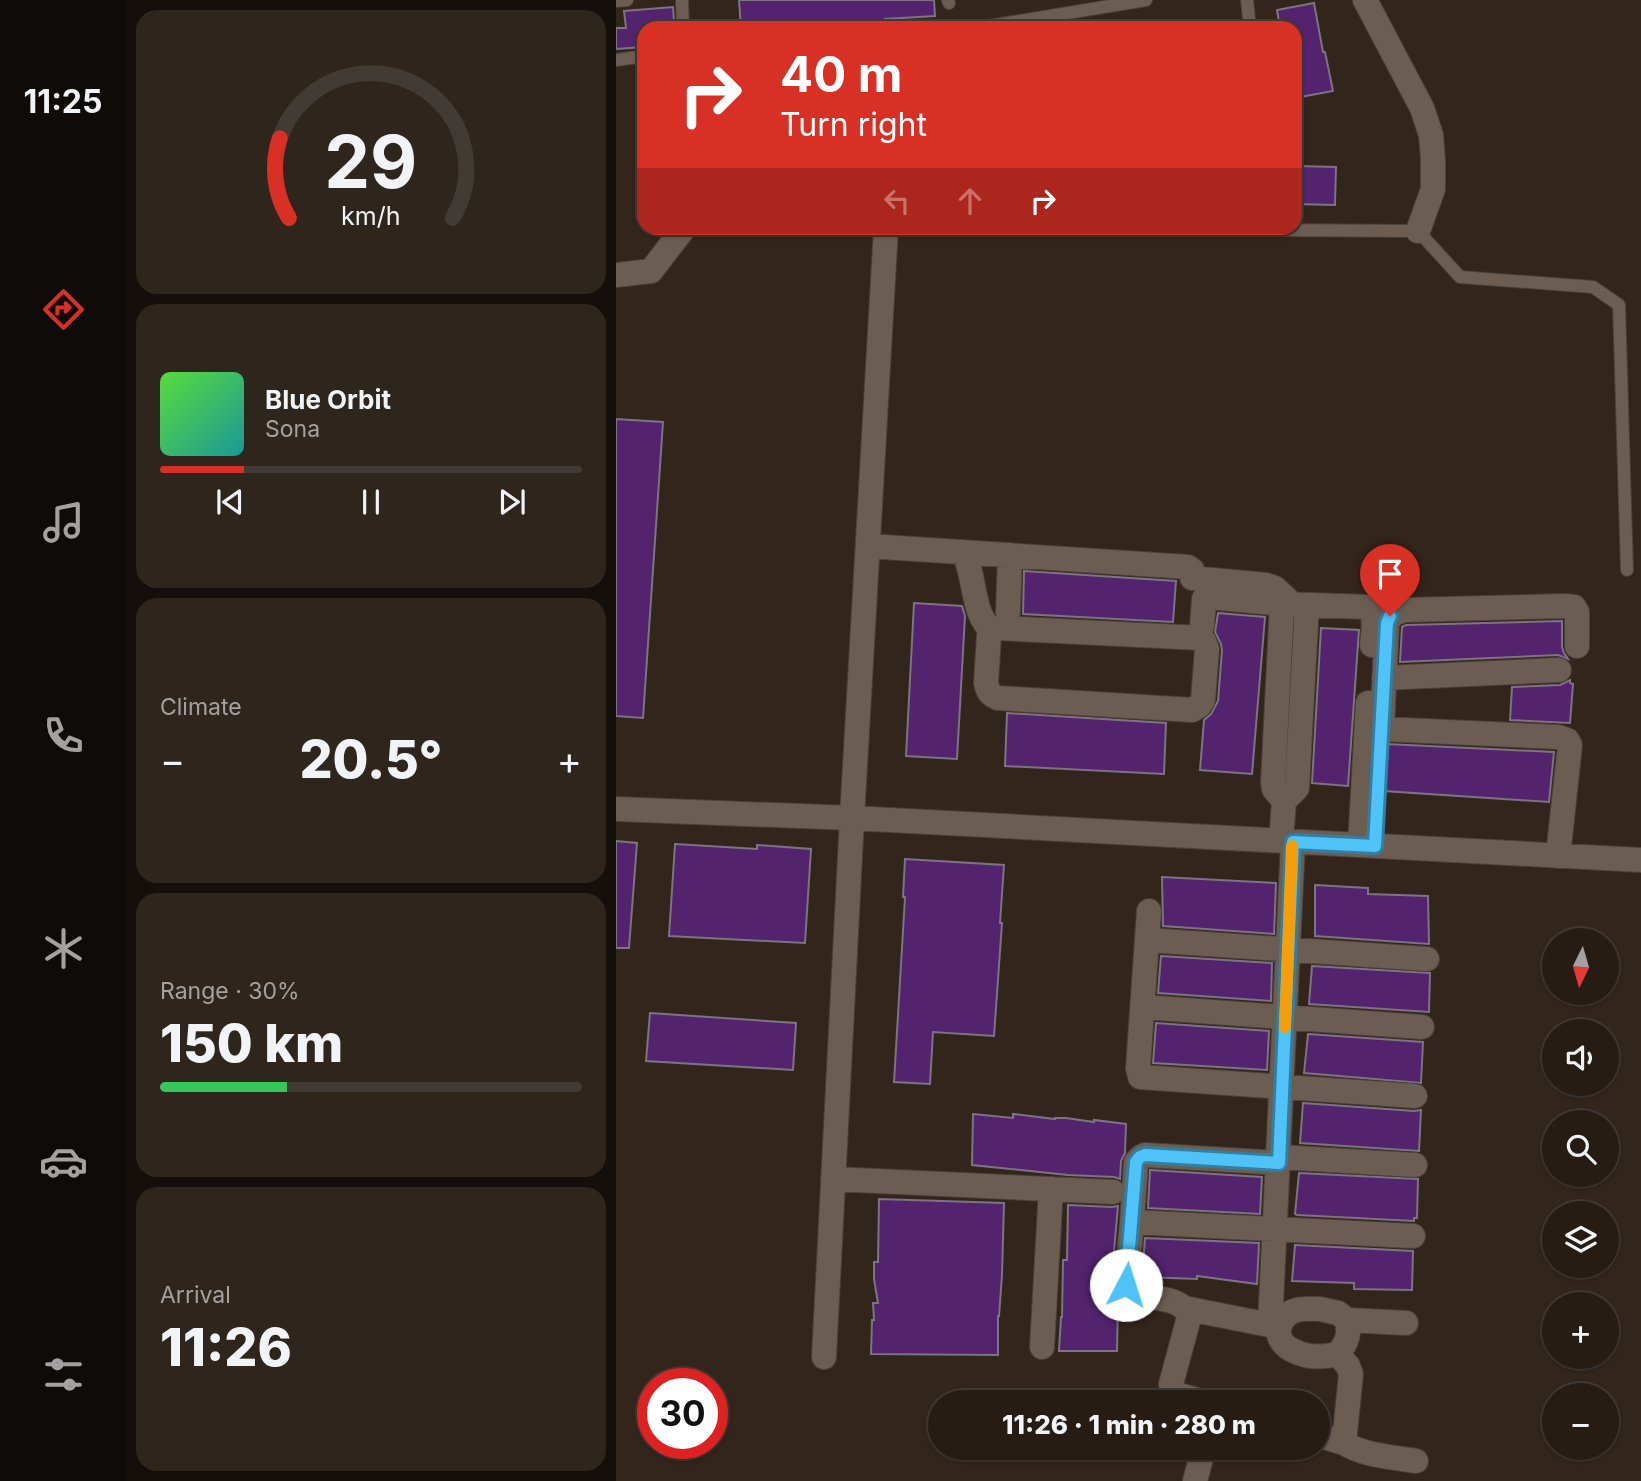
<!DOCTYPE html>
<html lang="en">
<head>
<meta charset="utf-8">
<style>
  body { margin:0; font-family:Inter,sans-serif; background:#2e251d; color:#f1f3f6; height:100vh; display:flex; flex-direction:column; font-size:26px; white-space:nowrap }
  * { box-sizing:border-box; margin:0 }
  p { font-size:23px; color:#a4a1a0 }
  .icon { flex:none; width:38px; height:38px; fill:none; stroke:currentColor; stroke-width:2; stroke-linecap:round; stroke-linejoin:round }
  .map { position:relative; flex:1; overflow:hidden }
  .panel { display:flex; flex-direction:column; gap:10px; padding:10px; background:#150f0b; width:490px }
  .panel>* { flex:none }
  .hud { position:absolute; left:21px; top:21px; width:665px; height:214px; border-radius:21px; box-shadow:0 2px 5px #0004,0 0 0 2px #423a34; background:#d93025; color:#fff; overflow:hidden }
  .needle { width:46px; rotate:185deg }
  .buttons { position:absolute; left:926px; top:928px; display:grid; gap:14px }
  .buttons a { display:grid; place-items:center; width:77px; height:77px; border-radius:50%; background:#261c14; box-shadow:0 2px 5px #0004,0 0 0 2px #423a34; font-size:35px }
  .speed { position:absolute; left:21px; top:1368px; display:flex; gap:14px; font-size:35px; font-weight:700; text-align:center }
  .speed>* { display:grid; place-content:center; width:91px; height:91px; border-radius:50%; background:#261c14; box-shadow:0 2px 5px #0004,0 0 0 2px #423a34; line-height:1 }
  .speed .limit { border:10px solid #d22; background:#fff; color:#111 }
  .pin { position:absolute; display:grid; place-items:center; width:60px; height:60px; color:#fff; margin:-72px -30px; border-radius:50% 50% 50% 0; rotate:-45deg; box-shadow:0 0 7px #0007 }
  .pin .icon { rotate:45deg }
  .me { position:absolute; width:77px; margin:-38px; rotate:5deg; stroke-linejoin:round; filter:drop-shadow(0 0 5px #0008) }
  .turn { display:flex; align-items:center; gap:24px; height:147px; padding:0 28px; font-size:32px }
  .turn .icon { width:91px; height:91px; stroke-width:2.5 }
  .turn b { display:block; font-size:49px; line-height:60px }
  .lanes { display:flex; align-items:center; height:66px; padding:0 28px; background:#0003; justify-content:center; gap:35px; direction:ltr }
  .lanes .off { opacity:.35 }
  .big { font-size:52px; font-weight:800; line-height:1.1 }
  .panel .tile { flex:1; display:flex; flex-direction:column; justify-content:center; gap:10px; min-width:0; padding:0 24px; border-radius:21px; background:#2e251d }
  .panel .dial { align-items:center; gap:0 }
  .dial svg { height:182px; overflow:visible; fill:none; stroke:#423a34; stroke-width:7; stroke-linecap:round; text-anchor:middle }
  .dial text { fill:#f1f3f6; stroke:none }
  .song { display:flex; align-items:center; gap:21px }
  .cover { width:84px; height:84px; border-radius:10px; background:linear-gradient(135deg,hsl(110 70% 55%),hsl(180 70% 35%)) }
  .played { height:7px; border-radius:4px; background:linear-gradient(90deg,#d93025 20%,#423a34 20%) }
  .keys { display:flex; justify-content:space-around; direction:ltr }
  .heat { display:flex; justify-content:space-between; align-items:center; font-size:38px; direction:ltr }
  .charge { height:10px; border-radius:5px; background:linear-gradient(90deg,#34c759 30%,#423a34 0) }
  .trip { position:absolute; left:312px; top:1390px; width:402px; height:70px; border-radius:35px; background:#261c14; box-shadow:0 2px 5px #0004,0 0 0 2px #423a34; font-weight:800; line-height:70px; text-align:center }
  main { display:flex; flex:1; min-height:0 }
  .dock { display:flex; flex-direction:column; width:126px; justify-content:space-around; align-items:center; background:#0f0b08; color:#a4a1a0 }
  .dock .icon { width:49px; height:49px }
  .dock .current { color:#d93025 }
  .dock b { font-size:32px; color:#f1f3f6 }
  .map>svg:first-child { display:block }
  .building { fill:#53236e; stroke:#7c7383; stroke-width:2 }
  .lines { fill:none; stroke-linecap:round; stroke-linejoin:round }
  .lane-casing { stroke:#4a4038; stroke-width:14 }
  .street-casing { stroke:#4a4038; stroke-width:26 }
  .lane { stroke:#6c5d52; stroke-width:12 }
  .street { stroke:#6c5d52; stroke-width:24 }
  .route-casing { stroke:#337fa1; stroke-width:18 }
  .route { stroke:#4fc3f7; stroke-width:12 }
  .slow { stroke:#f59e0b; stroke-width:12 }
</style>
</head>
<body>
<main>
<nav class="dock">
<b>11:25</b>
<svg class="icon current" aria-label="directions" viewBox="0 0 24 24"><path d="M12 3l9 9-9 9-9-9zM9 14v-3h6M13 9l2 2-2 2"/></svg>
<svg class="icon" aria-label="music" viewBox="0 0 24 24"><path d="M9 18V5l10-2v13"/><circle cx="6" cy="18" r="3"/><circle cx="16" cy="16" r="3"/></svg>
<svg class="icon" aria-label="phone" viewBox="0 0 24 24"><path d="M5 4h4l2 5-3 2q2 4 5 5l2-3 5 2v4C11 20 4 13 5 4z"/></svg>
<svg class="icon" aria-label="climate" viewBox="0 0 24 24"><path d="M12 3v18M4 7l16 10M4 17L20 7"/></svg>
<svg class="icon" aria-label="car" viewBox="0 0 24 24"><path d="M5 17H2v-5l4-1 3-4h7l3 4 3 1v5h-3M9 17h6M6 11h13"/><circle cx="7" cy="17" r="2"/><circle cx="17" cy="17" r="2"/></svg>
<svg class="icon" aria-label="filters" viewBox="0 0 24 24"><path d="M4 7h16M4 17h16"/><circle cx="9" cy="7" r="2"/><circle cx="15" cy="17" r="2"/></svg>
</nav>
<section class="panel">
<div class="tile dial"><svg viewBox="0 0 100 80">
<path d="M14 69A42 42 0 1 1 86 69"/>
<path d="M14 69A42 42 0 0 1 10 34" stroke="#d93025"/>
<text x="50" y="56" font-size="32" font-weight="700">29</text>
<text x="50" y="72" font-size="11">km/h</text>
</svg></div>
<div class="tile">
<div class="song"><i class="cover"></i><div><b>Blue Orbit</b><p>Sona</p></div></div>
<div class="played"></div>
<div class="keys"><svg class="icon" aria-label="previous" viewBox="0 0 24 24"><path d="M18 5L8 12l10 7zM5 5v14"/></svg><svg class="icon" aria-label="pause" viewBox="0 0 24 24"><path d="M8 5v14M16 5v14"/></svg><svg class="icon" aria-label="next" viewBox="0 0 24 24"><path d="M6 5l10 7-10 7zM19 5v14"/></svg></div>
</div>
<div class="tile"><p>Climate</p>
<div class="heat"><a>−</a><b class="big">20.5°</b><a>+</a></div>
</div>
<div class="tile"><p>Range · 30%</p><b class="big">150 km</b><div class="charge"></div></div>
<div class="tile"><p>Arrival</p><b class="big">11:26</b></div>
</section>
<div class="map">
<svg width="1025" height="1481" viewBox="0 0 1025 1481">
  <rect width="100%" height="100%" fill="#32251b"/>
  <path class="building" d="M123 0H318L319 16 269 19V20L214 26V28H125Z
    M698 3 707 52H709L717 91 679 98V25L664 28 661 10Z
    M57 7 58 21 45 23V28H28V47L0 49V28H10L8 11Z
    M680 166 720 167 719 205 679 204Z
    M0 419 47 422 27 718 0 716Z
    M408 571 560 581 557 622 407 614Z
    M298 603 346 606 349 616 341 759 290 756Z
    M602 613 649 617 636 774 584 770 588 720 595 714 602 701 606 650 605 644 599 632Z
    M946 621V647L948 653 952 659 942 655 784 662 786 627 790 625Z
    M705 628 743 630 732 786 696 783Z
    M954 680V683L957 684 954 723 894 720 896 687 944 685Z
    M391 713 550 723 548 774 389 766Z
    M771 744 938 752 933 802 768 791Z
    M0 841 21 843 13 948H0Z
    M59 844 141 849V845L195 849 189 943 53 936Z
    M289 859 388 865 384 923H386L378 1036 317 1032 314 1084 278 1082 289 897H287Z
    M546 877 660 883 658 934 547 926Z
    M699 885 752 888V894L812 896 813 944 699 936Z
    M545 956 656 963 655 1001 542 993Z
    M696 966 814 973 813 1012 693 1004Z
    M34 1013 180 1023 177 1070 30 1061Z
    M540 1023 653 1031 651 1070 537 1063Z
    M692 1034 807 1042 805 1083 688 1073Z
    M687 1103 798 1111 805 1110 803 1151 684 1143Z
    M357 1114 397 1118V1114L439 1119V1118H450L478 1122V1120L510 1124 509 1153 505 1161 504 1179 498 1177 452 1175 356 1165Z
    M534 1170 646 1177 644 1214 532 1208Z
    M683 1173 802 1179 801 1218H798V1221L681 1215 679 1214Z
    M263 1199 388 1203 386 1275 383 1316H382V1355L255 1354 256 1320H258L257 1303H262L258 1279V1262H262Z
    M452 1205 496 1207 502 1206 495 1284 496 1291 502 1302 501 1351H443L445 1317H446L447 1260H451Z
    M529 1238 643 1243 641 1284 581 1276V1279L526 1277Z
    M679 1245 797 1251 796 1290 738 1289V1283L676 1281Z"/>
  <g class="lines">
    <g class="lane-casing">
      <path id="lane" d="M66 0 67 28
        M332 0 333 3
        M631 0 634 28
        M0 1 11 0
        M361 28 530 0
        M0 60 28 56
        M404 228 802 231 844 277 977 287 1003 305 1011 570"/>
    </g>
    <g class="street-casing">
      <path id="street" d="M749 0 806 108 815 135 817 160V189L802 231
        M270 228 236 818 1025 860
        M0 275 35 271 68 228
        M252 546 572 567 576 570V578L650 585 659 588 676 604
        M347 552C360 574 355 615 376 630
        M666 604 657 783 658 789 668 801
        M392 613 394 555
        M586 626 588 599 593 597 666 604 752 607C761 616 757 633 756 645
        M382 628 585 638 588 641 591 649 587 700 583 706 576 710 382 698C374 695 372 692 370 683L373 635 376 630Z
        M768 678 943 670
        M0 809 236 818 208 1357
        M665 841 668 801 681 788 691 605
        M744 845 752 703
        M942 856 954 745 951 740 942 737 766 729 771 623C775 614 780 612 790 610L949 606 958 607 961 612V646
        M533 911 522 1068 524 1077 799 1096
        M531 940 811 959
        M527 1007 806 1027
        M663 1157 799 1165
        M663 1163 529 1155 525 1157 520 1162 516 1222 797 1236
        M217 1179 497 1192
        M516 1222 510 1285 514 1294C532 1300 553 1295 568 1308L663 1327
        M704 1309 722 1313 731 1320C734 1335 731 1342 722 1354 712 1356 699 1358 689 1355 681 1353 669 1348 665 1340 658 1327 669 1313 681 1310 688 1308 697 1309 704 1309Z
        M575 1310 555 1384 557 1390 560 1394 588 1402
        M731 1320 790 1323
        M654 1325 677 842
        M426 1347 435 1189
        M702 1435 728 1443 735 1374 732 1366 722 1354
        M728 1443C749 1456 776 1457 800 1461
        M579 1481 588 1447"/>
    </g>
    <use href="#lane" class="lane"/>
    <use href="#street" class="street"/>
  </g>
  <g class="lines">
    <g class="route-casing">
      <path id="route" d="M510 1285 520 1162 524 1157 529 1155 663 1163 677 842 759 846 771 623 774 616"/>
    </g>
    <use href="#route" class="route"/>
    <path class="slow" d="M669 1027 676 846"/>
  </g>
</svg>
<div class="buttons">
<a><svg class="needle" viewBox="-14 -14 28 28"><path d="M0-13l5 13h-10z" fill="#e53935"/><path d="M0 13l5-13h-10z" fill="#a4a1a0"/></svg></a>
<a><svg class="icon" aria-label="sound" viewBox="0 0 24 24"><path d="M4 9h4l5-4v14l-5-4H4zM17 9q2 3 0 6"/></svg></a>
<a><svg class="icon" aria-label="search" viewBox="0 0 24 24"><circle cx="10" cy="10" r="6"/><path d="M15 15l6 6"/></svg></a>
<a><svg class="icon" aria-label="layers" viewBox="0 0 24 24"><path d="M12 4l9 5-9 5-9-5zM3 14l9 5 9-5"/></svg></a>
<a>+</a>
<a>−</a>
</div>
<div class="speed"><div class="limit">30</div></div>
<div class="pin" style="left:774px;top:616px;background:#d93025"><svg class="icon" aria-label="arrive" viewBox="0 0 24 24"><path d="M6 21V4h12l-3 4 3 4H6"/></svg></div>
<svg class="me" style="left:510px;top:1285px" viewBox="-20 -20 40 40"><circle r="19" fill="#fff"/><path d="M0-13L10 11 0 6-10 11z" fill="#4fc3f7"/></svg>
<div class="trip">11:26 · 1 min · 280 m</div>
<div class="hud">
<div class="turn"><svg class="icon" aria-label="right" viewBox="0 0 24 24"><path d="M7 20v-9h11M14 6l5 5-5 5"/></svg><div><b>40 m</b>Turn right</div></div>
<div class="lanes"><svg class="icon off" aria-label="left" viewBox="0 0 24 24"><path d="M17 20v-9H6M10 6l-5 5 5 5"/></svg><svg class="icon off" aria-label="ahead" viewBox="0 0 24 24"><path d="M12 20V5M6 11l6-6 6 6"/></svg><svg class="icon" aria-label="right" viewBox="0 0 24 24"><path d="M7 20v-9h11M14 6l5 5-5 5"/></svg></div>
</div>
</div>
</main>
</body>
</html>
